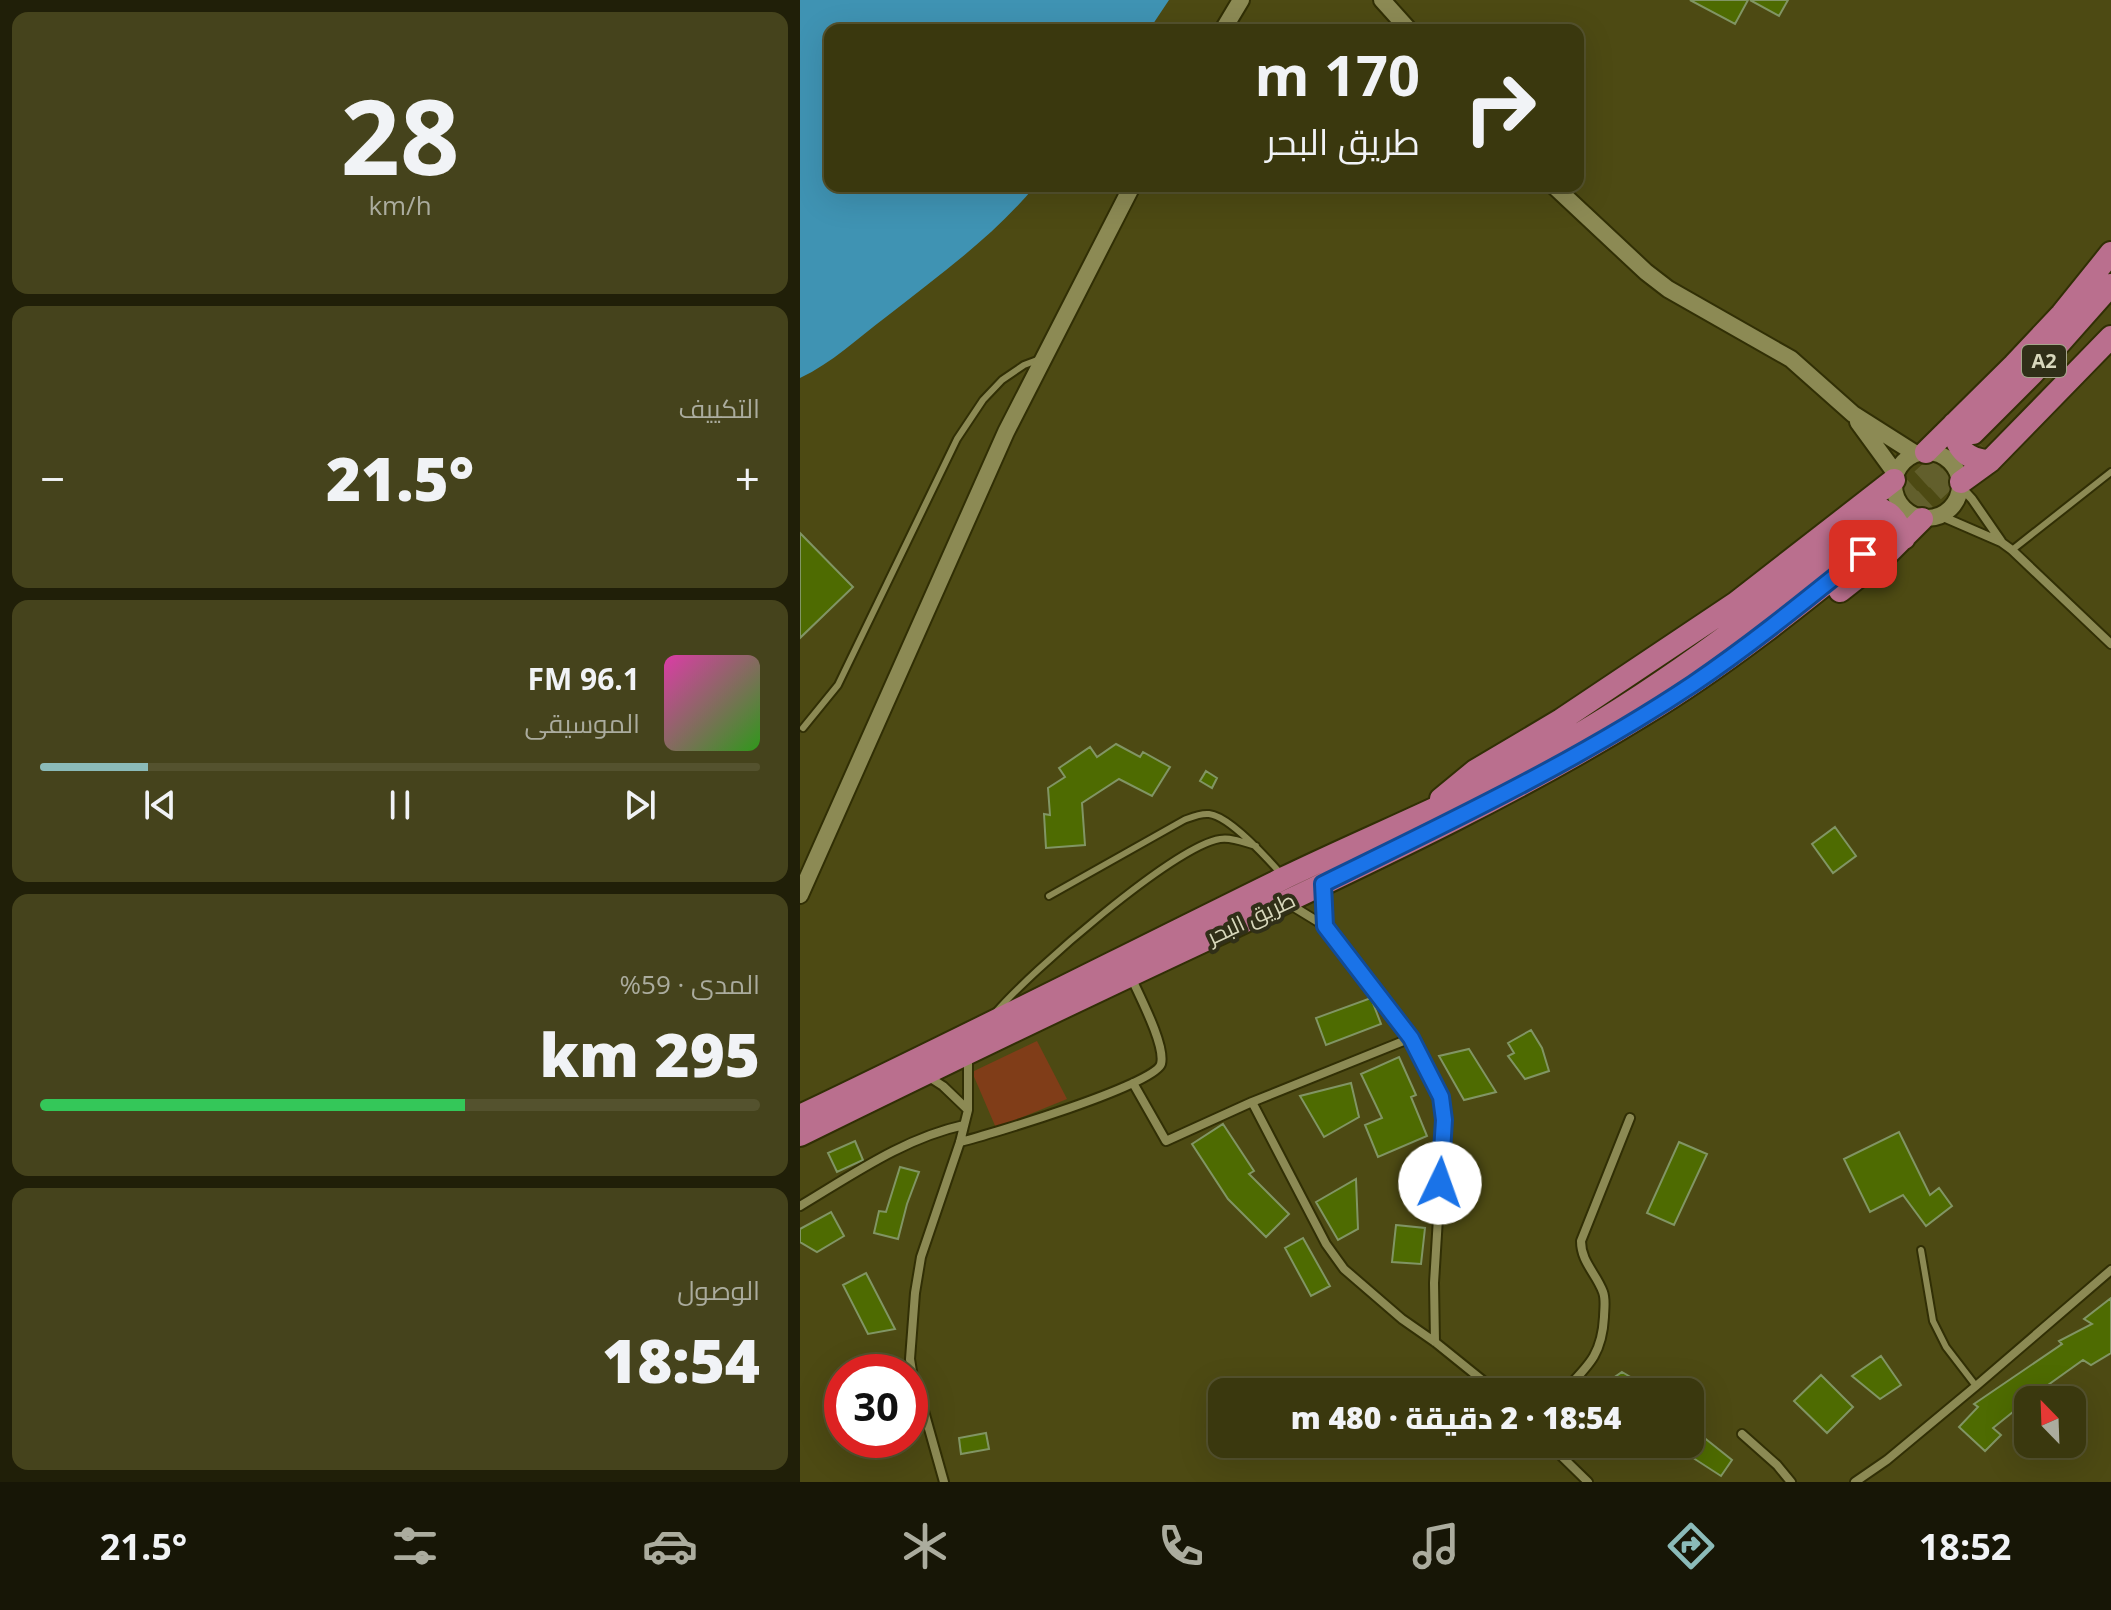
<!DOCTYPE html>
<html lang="ar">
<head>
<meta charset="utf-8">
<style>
  body { margin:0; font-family:"Open Sans",Cairo,sans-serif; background:#45431c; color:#f1f3f6; direction:rtl; height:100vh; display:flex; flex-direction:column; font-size:30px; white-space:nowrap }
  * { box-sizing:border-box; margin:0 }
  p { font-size:26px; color:#abac9e }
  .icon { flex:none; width:44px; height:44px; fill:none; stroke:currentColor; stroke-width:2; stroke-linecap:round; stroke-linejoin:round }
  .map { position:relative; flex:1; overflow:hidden; direction:ltr }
  .details { display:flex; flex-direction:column; gap:12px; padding:12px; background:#201f08; width:800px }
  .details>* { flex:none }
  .hud { position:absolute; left:24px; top:24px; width:760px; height:168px; border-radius:16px; box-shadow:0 8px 32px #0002,0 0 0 2px #54522e; direction:rtl; background:#3a380e; color:#f1f3f6; overflow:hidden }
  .needle { width:52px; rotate:337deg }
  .buttons { position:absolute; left:1214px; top:1386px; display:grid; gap:16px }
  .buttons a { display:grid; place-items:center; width:72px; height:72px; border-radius:16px; background:#3a380e; box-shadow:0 8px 32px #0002,0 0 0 2px #54522e; font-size:40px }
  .speed { position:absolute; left:24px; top:1354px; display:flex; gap:16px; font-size:40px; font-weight:700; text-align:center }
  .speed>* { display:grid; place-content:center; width:104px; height:104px; border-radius:50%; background:#3a380e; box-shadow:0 8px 32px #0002,0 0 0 2px #54522e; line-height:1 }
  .speed .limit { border:12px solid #d22; background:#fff; color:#111 }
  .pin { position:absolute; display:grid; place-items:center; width:68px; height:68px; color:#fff; margin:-34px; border-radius:16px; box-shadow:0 4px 12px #0006 }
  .me { position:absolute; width:88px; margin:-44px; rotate:3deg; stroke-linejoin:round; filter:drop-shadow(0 0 6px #0008) }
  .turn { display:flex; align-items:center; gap:28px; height:168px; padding:0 32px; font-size:36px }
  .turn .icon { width:104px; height:104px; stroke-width:2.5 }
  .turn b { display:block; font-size:56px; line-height:68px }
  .big { font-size:60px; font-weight:800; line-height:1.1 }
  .details .widget { flex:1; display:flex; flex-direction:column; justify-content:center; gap:12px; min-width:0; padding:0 28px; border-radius:16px; background:#45431c }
  .details .dial { align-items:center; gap:0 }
  .dial b { font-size:104px; line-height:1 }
  .song { display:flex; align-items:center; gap:24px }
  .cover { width:96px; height:96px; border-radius:12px; background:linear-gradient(135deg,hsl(320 70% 55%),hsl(110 70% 35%)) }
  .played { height:8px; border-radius:4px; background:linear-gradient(90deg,#8bbbb9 15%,#54522e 15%) }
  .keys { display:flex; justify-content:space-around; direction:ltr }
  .heat { display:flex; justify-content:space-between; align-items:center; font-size:44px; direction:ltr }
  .charge { height:12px; border-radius:6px; background:linear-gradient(90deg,#34c759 59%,#54522e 0) }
  .trip { position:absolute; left:408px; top:1378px; width:496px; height:80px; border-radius:16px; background:#3a380e; box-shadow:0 8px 32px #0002,0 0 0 2px #54522e; font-weight:800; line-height:80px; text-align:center; direction:rtl }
  .dock { display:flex; height:128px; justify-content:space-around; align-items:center; background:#171606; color:#abac9e }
  .dock .icon { width:56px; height:56px }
  .dock .active { color:#8bbbb9 }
  .dock b { font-size:36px; color:#f1f3f6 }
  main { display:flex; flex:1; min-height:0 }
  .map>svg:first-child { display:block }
  .green { fill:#803d18 }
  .water { fill:#3f93b3 }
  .building { fill:#4e6b01; stroke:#819564; stroke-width:2 }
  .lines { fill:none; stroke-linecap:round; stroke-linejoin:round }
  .trunk-tunnel { stroke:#625f2c; stroke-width:22; stroke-dasharray:22 11; stroke-linecap:butt }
  .service-casing { stroke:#312f05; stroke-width:10 }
  .minor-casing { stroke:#312f05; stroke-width:12 }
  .secondary-casing { stroke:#312f05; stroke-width:20 }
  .trunk-casing { stroke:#312f05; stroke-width:26 }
  .service { stroke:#8c8a54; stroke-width:6 }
  .minor { stroke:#8c8a54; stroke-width:8 }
  .secondary { stroke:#8c8a54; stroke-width:16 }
  .trunk { stroke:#ba6f8e; stroke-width:22 }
  .route-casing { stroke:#114b97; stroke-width:20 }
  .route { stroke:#1a73e8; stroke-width:14 }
  .labels { text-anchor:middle; stroke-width:8; stroke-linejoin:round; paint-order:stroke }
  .shield { fill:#302f18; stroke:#a6a58b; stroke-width:2 }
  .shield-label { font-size:20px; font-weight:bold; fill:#d8d8bc }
  .street-label { font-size:22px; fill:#d8d8bc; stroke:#302f18 }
</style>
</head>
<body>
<main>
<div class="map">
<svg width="1311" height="1482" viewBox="0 0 1311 1482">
  <rect width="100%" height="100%" fill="#4d4a13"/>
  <path class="green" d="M237 1041 267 1099 196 1128 172 1072Z"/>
  <path class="water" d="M0 0H369L349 30H30V186H235C193 237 138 276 86 317 58 338 32 363 0 378Z"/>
  <path class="building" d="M890 0H948L935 24Z
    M950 0H988L979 16Z
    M0 533 53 587 0 638Z
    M316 744 340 757 343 752 370 767 352 796 319 779 282 803 285 845 246 848 244 814 250 815 248 788 265 777 259 768 290 747 297 757Z
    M406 771 417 778 412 788 400 781Z
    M1035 827 1056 856 1033 873 1012 844Z
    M571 998 581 1024 526 1045 516 1018Z
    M731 1030 742 1048 749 1071 725 1079 708 1056 714 1053 708 1043Z
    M669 1049 696 1092 664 1100 639 1056Z
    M599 1057 616 1095 611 1097 627 1136 578 1157 565 1125 582 1118 561 1074Z
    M551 1083 559 1117 524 1137 500 1096Z
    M423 1124 454 1171 449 1174 489 1214 466 1237 428 1199 392 1144Z
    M1099 1132 1130 1195 1139 1188 1152 1206 1126 1226 1103 1195 1070 1212 1044 1159Z
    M55 1141 63 1160 37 1172 28 1153Z
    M879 1142 907 1154 874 1225 847 1213Z
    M100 1167 119 1172 107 1204 98 1239 74 1233 79 1211 86 1212Z
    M556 1179 558 1229 538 1240 516 1202Z
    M31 1212 44 1236 17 1252 0 1242V1229Z
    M596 1225 625 1228 621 1264 592 1262Z
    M503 1238 530 1286 511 1296 485 1248Z
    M66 1273 95 1329 68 1334 43 1285Z
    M1311 1298V1353L1291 1365 1283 1360 1234 1395 1193 1428 1201 1435 1185 1451 1159 1427 1178 1407 1174 1404 1262 1344 1259 1341 1292 1324 1284 1319Z
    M1081 1356 1101 1385 1080 1399 1052 1376Z
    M822 1372 856 1392H793Z
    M1021 1375 1053 1407 1027 1433 994 1401Z
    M897 1432 932 1460 921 1476 887 1454Z
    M186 1433 189 1449 161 1454 159 1438Z"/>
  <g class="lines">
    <path class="trunk-tunnel" d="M1073 524 1172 434
      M1085 536 1182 446"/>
    <g class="service-casing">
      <path id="service" d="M1212 550 1311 472
        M3 728 38 685 157 439 183 400 202 380 224 365 240 359
        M249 896 384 820C392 817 400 813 409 814 429 816 468 859 482 875
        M196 1012C229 973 374 846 420 839 432 837 445 843 456 846
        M1121 1250 1133 1321 1146 1347 1176 1386"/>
    </g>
    <g class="minor-casing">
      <path id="minor" d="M1161 487 1172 499 1201 541
        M1141 516 1201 542 1212 550 1311 644
        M523 887 525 925
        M489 904 525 926 611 1038 641 1097 644 1120 634 1283 635 1342
        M129 1077 143 1086 167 1109
        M333 1083 366 1141 452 1102 611 1038
        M452 1102 526 1244 544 1269 602 1319 635 1342 697 1392
        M160 1142C188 1135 355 1085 361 1064 366 1046 339 995 331 977
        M0 1206C52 1175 104 1138 164 1125
        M763 1392C788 1366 802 1355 804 1317 804 1310 806 1300 803 1292 796 1273 781 1262 781 1241L830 1118
        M942 1434 977 1465 991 1482
        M749 1444 788 1482
        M144 1482 124 1411 114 1384 110 1359 115 1293 121 1257 160 1142 168 1110V1056
        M1055 1482 1087 1460 1176 1386 1311 1270"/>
    </g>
    <g class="secondary-casing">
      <path id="secondary" d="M582 0 609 30
        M423 30 441 0
        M754 186 846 272 868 289 991 359 1053 414 1116 454
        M1058 422 1096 474
        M1094 485a33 33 0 1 1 66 0a33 33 0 1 1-66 0Z
        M0 895 206 432 332 186"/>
    </g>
    <g class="trunk-casing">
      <path id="trunk" d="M1154 424C1154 447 1167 461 1190 461
        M1173 433 1233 373 1311 285
        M1126 452 1214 365 1262 314 1311 253
        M1161 482 1190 461 1311 337
        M1061 506C1085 506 1096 515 1104 538
        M1040 591 1087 554 1122 519
        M641 799 675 771 761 720 936 603 1094 480
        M0 1116C162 1039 321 958 482 879 577 833 674 795 766 742 875 679 973 602 1072 524
        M0 1135C138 1067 277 1000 416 935 561 866 707 799 843 715 929 663 1006 600 1084 537"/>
    </g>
    <use href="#service" class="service"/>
    <use href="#minor" class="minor"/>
    <use href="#secondary" class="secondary"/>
    <use href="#trunk" class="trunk"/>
  </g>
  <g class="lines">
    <g class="route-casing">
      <path id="route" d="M640 1183 644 1120 641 1097 611 1038 525 926 523 884C649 822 776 762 893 684 952 644 1007 599 1063 554"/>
    </g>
    <use href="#route" class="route"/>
  </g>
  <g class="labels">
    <rect class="shield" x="1222" y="345" width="44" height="32" rx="6"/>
    <g class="shield-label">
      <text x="1244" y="368">A2</text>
    </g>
    <g class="street-label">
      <text transform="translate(451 918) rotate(-25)" y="8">طريق البحر</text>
    </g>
  </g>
</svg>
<div class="buttons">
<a><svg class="needle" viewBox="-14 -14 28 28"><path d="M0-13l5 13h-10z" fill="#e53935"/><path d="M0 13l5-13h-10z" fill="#abac9e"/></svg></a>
</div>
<div class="speed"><div class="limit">30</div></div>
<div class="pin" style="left:1063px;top:554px;background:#d93025"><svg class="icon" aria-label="arrive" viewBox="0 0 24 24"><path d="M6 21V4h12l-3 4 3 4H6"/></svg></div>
<svg class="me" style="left:640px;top:1183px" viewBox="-20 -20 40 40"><circle r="19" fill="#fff"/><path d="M0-13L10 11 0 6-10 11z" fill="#1a73e8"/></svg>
<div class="trip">18:54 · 2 دقيقة · 480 m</div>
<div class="hud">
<div class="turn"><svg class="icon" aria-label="right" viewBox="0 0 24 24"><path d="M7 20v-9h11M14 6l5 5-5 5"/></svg><div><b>170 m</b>طريق البحر</div></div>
</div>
</div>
<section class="details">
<div class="widget dial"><b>28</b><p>km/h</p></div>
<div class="widget"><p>التكييف</p>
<div class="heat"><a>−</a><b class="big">21.5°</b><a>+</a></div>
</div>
<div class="widget">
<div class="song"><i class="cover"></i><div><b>96.1 FM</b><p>الموسيقى</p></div></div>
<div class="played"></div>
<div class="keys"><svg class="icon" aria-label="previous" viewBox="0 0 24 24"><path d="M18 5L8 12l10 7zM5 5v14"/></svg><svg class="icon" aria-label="pause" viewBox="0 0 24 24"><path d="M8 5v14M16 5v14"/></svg><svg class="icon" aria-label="next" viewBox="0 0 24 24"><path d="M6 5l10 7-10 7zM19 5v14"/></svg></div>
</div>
<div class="widget"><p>المدى · 59%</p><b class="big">295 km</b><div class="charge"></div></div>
<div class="widget"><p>الوصول</p><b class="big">18:54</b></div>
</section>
</main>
<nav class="dock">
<b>18:52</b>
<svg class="icon active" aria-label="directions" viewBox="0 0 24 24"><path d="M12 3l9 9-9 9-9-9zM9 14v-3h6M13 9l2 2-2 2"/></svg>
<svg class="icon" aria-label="music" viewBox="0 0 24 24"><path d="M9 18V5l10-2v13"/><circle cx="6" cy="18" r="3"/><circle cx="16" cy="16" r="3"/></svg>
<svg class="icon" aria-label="phone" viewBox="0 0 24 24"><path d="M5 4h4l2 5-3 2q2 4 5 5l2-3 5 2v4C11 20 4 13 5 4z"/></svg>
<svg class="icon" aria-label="climate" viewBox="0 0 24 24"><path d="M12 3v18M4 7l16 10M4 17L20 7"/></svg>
<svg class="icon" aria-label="car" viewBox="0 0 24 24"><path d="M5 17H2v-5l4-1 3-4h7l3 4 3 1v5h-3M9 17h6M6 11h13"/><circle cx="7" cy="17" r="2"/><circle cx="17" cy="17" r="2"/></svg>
<svg class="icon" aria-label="filters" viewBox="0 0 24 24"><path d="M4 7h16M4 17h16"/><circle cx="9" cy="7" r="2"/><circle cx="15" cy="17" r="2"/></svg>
<b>21.5°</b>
</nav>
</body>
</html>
